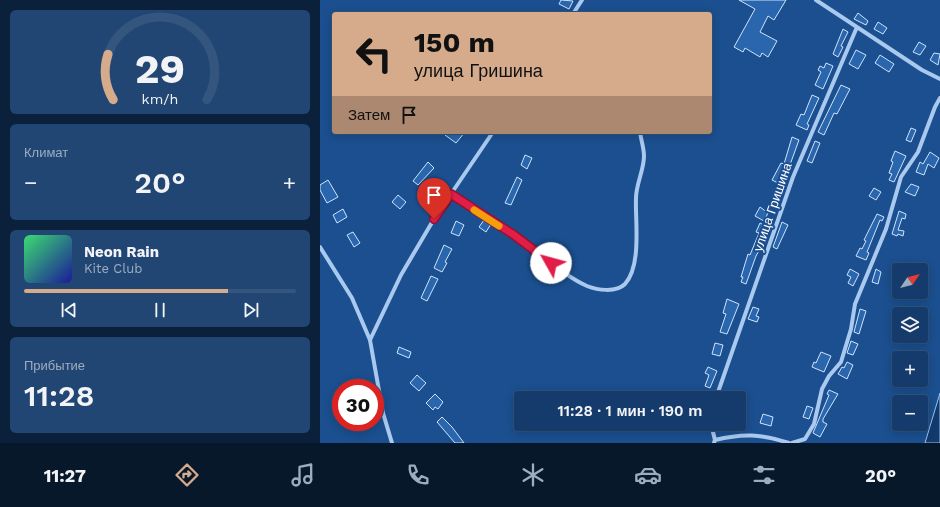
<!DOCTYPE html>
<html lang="ru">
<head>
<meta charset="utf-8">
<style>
  body { margin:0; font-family:"Work Sans",sans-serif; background:#214673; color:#f1f3f6; height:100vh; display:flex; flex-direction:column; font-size:15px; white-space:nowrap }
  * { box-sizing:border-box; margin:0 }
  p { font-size:13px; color:#9dadc1 }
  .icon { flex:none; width:22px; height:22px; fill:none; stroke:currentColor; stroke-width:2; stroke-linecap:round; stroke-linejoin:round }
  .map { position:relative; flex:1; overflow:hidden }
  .details { display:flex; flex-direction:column; gap:10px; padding:10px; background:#0b203b; width:320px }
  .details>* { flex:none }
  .hud { position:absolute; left:12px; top:12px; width:380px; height:122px; border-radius:4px; box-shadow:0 2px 10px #0003,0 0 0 1px #33557e; background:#d6ab8b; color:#111; overflow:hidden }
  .needle { width:26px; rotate:55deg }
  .fabs { position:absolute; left:572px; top:263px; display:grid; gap:8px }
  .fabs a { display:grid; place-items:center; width:36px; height:36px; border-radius:4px; background:#143b6b; box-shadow:0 2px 10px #0003,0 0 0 1px #33557e; font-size:20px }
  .speed { position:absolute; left:12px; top:379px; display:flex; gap:8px; font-size:20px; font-weight:700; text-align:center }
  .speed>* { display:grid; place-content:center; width:52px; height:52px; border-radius:50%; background:#143b6b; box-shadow:0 2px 10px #0003,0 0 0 1px #33557e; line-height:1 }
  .speed .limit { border:6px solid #d22; background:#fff; color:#111 }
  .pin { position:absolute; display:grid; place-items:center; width:34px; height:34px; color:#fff; margin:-41px -17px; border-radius:50% 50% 50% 0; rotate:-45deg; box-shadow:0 0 4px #0007 }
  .pin .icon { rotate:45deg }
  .me { position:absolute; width:44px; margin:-22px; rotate:308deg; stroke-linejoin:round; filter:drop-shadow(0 0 3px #0008) }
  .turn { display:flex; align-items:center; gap:14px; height:84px; padding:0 16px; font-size:18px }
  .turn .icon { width:52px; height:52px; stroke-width:2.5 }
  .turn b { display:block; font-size:28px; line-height:34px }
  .then { display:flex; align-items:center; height:38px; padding:0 16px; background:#0003; gap:8px; font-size:15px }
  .big { font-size:30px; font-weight:600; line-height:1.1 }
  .details .card { flex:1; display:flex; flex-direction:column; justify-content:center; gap:6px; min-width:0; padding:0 14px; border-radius:6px; background:#214673 }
  .details .dial { align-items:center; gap:0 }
  .dial svg { height:104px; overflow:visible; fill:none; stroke:#33557e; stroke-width:7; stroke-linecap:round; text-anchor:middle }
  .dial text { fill:#f1f3f6; stroke:none }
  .song { display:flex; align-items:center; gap:12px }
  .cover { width:48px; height:48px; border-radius:6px; background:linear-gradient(135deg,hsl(140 70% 55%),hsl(240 70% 35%)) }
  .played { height:4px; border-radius:2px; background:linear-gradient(90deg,#d6ab8b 75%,#33557e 75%) }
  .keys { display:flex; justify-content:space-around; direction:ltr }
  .heat { display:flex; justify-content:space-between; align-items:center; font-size:22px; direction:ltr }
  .trip { position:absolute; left:194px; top:391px; width:232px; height:40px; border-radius:4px; background:#143b6b; box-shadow:0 2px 10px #0003,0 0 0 1px #33557e; font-weight:600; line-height:40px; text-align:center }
  .tabs { display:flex; height:64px; justify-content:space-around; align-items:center; background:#08182b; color:#9dadc1 }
  .tabs .icon { width:28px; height:28px }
  .tabs .active { color:#d6ab8b }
  .tabs b { font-size:18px; color:#f1f3f6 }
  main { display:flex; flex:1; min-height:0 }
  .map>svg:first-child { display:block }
  .water { fill:#123a6d; stroke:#9cc4f0 }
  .building { fill:#2a66ad; stroke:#cfe3fa }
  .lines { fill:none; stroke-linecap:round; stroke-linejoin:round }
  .street { stroke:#a9c9ee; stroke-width:4 }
  .route-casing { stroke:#92132f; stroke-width:10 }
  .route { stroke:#e11d48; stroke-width:7 }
  .slow { stroke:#f59e0b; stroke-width:7 }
  .labels { text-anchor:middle; stroke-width:4; stroke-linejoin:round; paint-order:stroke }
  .street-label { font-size:13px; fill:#fff; stroke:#1b4f8f }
</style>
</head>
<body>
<main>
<section class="details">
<div class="card dial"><svg viewBox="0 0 100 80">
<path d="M14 69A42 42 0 1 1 86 69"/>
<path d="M14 69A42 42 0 0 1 10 34" stroke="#d6ab8b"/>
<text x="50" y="56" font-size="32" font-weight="700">29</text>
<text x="50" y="72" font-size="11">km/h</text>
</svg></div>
<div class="card"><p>Климат</p>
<div class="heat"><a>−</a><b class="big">20°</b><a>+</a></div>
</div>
<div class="card">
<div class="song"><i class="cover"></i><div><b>Neon Rain</b><p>Kite Club</p></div></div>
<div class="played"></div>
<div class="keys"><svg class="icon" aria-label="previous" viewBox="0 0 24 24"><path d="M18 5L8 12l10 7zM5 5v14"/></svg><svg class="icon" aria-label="pause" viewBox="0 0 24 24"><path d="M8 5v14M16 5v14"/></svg><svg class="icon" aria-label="next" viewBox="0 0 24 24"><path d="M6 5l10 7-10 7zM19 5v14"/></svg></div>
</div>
<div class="card"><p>Прибытие</p><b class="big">11:28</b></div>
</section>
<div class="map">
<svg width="620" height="443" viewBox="0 0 620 443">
  <rect width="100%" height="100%" fill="#1b4f8f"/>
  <path class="water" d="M620 393V443H605Z"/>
  <path class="building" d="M241 0 253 1 249 9 239 4Z
    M419 0H466L454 20 448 16 440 32 457 41 448 57 442 53 440 57 425 48 423 52 414 47 435 9Z
    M538 13 548 21 546 25 534 19Z
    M558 22 567 28 563 34 554 29Z
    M523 29 528 32 521 46 523 47 518 57 513 54Z
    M599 42 606 46 600 55 593 52Z
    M536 50 546 55 538 69 529 64Z
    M614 53 620 54 618 65 610 60Z
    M560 55 574 64 569 72 555 63Z
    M506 63 513 66 503 89 495 85 501 72 498 70 500 66 504 68Z
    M521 85 530 89 517 114 514 113 504 135 498 132Z
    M492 95 499 98 487 124 489 125 487 130 476 125 481 114 484 115Z
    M591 128 596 130 591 142 586 140Z
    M128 132H145L136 143 125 135Z
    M472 137 479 140 459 195 454 193 458 183 452 180 461 163 464 164Z
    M495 141 500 143 492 163 487 161Z
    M575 151 586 156 574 182 569 180 572 174 569 173 573 162 571 161Z
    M610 152 619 158 614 168 608 164 604 175 596 172 600 162 603 164Z
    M205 155 212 158 207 169 201 165Z
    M108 162 114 168 98 185 93 181Z
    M197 177 202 180 191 205 185 203Z
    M8 180 18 197 7 203 0 190V185Z
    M591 184 599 187 595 196 585 192Z
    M554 188 561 192 556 200 549 196Z
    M78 195 86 202 80 209 72 202Z
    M440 207 448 213 444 221 435 216Z
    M23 209 27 217 17 223 13 215Z
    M579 211 586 214 585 219 582 218 578 230 584 231 583 236 578 234 577 236 572 234Z
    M557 214 564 217 562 221 560 220 547 252 549 253 546 260 536 256 540 248 542 249 546 241 544 240Z
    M164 220 171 224 166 232 159 227Z
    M136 221 144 225 139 236 131 233Z
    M462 222 468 225 457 249 453 247Z
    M440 223 447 227 439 242 443 244 436 256 426 284 421 282 423 277H421L428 254 430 255 439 233 436 232Z
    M33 232 40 243 34 247 27 235Z
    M124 245 132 249 125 262 127 263 122 272 114 268Z
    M530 269 539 274 533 286 528 283 531 277 527 275Z
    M556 269 561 272 558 284 552 282Z
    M111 276 118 279 107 301 101 298Z
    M407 299 419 304 407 334 400 332 406 314 403 313Z
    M433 307 439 309 436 316 439 317 437 322 428 319Z
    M540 309 546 311 539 334 534 332Z
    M531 341 538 344 533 355 527 353Z
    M395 343 403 345 400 356 392 354Z
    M79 347 91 352 89 358 77 353Z
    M501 352 511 356 504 372 492 367 494 362 496 363Z
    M527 362 533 365 527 379 518 374 522 367 524 368Z
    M388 367 397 371 390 388 385 386 389 375 385 373Z
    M97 375 106 383 99 391 90 383Z
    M509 390 518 394 503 419V422L507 424 500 437 493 433 509 395 507 394Z
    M115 394 123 402 118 409 115 407 113 410 106 403Z
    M487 406 493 408 489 419 483 417Z
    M443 414 453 417 451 426 440 423Z
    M122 417 132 427 144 443H135L117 422Z"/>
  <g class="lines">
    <path class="street" d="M496 0 602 70 620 79
      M253 14 262 0
      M131 194C157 212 184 228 210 246 228 259 246 277 267 286 277 290 296 293 305 284 322 265 315 221 316 198 316 184 324 170 324 156 324 148 321 140 320 132
      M0 247 32 298 50 340 63 413 72 443
      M50 340 81 275 114 219 173 132
      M396 398 473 177 537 27
      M391 424 395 440 394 443
      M395 440C423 433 441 434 469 443
      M472 443 485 439 494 424 502 389 509 376 521 362 531 329 535 304 566 229 581 177 598 152 615 107 620 98"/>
  </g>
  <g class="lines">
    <g class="route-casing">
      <path id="route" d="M114 219 131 194 194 235 231 263"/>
    </g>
    <use href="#route" class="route"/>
    <path class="slow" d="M154 210 179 226"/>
  </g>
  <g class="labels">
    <g class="street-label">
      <text transform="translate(452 207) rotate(-71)" y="5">улица Гришина</text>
    </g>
  </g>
</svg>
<div class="fabs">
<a><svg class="needle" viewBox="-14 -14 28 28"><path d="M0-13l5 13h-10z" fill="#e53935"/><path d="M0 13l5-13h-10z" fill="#9dadc1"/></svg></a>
<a><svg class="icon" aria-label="layers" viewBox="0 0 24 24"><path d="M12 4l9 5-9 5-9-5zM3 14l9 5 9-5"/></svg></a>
<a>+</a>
<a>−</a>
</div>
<div class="speed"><div class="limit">30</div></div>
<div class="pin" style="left:114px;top:219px;background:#d93025"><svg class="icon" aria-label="arrive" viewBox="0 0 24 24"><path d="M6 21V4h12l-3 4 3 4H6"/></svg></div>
<svg class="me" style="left:231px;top:263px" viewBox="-20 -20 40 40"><circle r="19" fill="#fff"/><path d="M0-13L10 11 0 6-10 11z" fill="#e11d48"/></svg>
<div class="trip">11:28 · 1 мин · 190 m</div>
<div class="hud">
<div class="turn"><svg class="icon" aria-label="left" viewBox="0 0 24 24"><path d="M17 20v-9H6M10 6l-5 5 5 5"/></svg><div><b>150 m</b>улица Гришина</div></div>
<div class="then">Затем<svg class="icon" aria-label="arrive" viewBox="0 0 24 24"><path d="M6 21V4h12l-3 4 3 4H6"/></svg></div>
</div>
</div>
</main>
<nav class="tabs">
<b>11:27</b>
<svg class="icon active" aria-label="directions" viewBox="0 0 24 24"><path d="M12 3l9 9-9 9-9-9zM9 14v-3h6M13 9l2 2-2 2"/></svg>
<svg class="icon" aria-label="music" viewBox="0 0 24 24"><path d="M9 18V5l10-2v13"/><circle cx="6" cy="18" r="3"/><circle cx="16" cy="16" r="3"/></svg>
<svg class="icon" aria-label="phone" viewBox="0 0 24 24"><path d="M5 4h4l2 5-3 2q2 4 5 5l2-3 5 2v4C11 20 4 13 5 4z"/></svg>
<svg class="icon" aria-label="climate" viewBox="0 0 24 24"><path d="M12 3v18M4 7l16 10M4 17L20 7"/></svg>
<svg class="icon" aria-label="car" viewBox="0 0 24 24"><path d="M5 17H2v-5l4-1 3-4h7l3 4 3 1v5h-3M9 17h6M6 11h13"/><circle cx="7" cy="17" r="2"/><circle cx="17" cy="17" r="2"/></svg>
<svg class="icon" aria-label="filters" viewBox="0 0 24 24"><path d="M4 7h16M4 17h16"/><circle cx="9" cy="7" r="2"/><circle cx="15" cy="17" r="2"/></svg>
<b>20°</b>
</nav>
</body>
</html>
